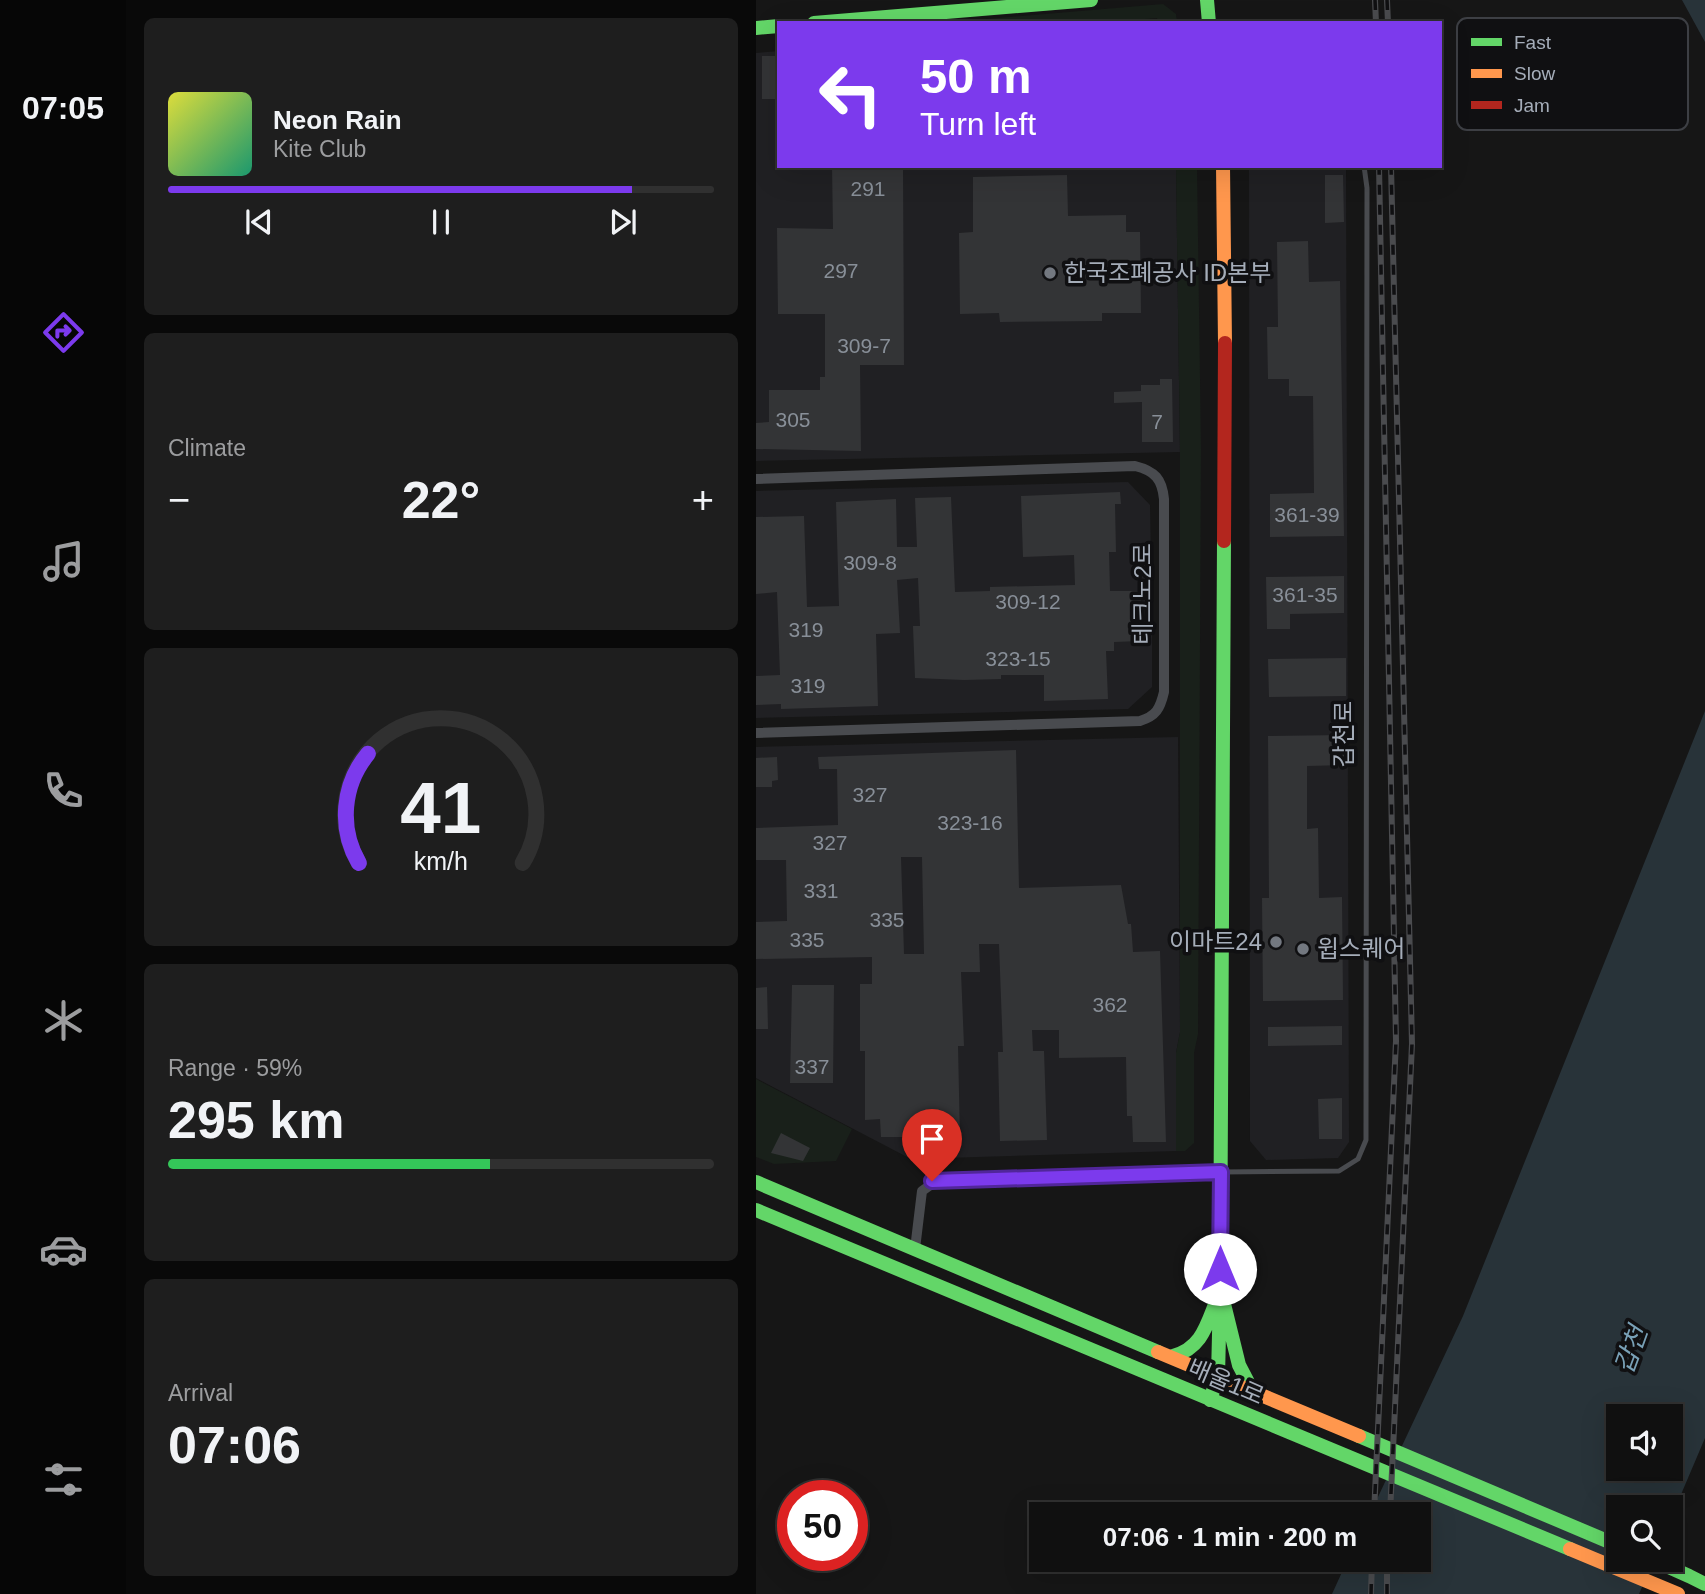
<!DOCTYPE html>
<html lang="en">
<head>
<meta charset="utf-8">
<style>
  body { margin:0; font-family:Arial,"Noto Sans KR",sans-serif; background:#1e1e1e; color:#f1f3f6; height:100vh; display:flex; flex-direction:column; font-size:26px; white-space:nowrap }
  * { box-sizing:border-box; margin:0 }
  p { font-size:23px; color:#9c9d9f }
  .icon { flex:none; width:38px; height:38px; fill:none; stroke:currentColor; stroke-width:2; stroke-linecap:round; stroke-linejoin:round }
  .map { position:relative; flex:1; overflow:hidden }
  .panel { display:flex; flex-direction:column; gap:18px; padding:18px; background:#090909; width:630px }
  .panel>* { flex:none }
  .top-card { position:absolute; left:21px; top:21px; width:665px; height:147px; border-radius:0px; box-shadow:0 7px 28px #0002,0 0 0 2px #303030; background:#7c3aed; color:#fff; overflow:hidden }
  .fabs { position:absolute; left:850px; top:1404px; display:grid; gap:14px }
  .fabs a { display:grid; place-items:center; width:77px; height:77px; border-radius:0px; background:#101010; box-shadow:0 7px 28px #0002,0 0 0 2px #303030; font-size:35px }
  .speed { position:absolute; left:21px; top:1480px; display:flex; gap:14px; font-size:35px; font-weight:700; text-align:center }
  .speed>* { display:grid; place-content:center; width:91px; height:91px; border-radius:50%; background:#101010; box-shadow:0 7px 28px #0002,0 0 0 2px #303030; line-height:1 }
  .speed .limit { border:10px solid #d22; background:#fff; color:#111 }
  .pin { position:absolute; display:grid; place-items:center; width:60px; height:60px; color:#fff; margin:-72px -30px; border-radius:50% 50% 50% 0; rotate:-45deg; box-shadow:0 0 7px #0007 }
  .pin .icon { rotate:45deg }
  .me { position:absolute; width:77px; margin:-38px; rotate:0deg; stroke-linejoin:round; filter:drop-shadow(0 0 5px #0008) }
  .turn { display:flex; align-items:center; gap:24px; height:147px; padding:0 28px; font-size:32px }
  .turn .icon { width:91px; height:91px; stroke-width:2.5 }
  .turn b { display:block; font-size:49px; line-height:60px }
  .big { font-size:52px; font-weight:700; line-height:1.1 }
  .panel .tile { flex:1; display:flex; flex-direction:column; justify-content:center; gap:10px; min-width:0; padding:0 24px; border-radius:10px; background:#1e1e1e }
  .panel .dial { align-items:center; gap:0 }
  .dial svg { height:182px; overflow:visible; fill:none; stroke:#303030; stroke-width:7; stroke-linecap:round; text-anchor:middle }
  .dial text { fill:#f1f3f6; stroke:none }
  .song { display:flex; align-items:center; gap:21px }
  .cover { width:84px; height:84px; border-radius:10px; background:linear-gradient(135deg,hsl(60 70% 55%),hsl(160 70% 35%)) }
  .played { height:7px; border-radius:4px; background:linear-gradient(90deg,#7c3aed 85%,#303030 85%) }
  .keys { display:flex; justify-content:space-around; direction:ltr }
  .heat { display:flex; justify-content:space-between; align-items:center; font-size:38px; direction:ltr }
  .charge { height:10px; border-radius:5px; background:linear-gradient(90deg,#34c759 59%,#303030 0) }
  .trip { position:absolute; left:273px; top:1502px; width:402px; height:70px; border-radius:0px; background:#101010; box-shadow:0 7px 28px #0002,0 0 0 2px #303030; font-weight:700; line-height:70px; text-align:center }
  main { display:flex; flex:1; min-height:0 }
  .menu { display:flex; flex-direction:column; width:126px; justify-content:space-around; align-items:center; background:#060606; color:#9c9d9f }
  .menu .icon { width:49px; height:49px }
  .menu .selected { color:#7c3aed }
  .menu b { font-size:32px; color:#f1f3f6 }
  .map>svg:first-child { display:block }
  .built { fill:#202023 }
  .green { fill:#19201a }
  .water { fill:#283339; fill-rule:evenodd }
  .building { fill:#333436; fill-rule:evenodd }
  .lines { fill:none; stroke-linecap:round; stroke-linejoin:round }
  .lane { stroke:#494b4f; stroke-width:5 }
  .street { stroke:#494b4f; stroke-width:10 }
  .fast { stroke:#63d668; stroke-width:14 }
  .slow { stroke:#ff974d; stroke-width:14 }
  .jam { stroke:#b3261e; stroke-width:14 }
  .rail-casing { stroke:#4a4b4e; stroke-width:6 }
  .rail { stroke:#101012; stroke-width:3.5; stroke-dasharray:10; stroke-linecap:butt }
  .route-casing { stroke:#51269a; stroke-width:18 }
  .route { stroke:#7c3aed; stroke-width:12 }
  .poi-dot { fill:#737880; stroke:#101012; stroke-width:2.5 }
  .labels { text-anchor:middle; stroke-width:7; stroke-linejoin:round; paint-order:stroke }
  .number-label { font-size:21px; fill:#888f98 }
  .poi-label { font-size:24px; fill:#a5adb9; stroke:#101012; text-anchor:start }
  .street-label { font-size:24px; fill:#a5adb9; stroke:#101012 }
  .water-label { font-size:26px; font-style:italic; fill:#79a1b7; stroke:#101012 }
  .key { fill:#101012; stroke:#3d3f44; stroke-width:2 }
  .key-label { font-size:19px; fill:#a5adb9 }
</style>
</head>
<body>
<main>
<nav class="menu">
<b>07:05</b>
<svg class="icon selected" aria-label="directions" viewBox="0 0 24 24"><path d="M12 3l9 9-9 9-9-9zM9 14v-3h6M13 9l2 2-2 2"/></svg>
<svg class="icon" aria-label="music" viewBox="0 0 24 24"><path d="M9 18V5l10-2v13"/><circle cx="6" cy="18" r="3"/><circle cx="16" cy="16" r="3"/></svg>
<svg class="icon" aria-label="phone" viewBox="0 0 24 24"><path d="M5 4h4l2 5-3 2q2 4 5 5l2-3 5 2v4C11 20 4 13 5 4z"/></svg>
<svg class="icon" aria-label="climate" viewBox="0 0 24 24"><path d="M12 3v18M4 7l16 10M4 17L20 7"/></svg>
<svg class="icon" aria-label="car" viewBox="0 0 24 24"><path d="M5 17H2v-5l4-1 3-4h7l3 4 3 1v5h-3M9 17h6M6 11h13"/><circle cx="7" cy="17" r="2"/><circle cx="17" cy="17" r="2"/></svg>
<svg class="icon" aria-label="filters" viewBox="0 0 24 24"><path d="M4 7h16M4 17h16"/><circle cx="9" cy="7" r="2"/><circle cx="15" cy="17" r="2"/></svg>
</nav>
<section class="panel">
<div class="tile">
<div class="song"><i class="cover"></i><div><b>Neon Rain</b><p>Kite Club</p></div></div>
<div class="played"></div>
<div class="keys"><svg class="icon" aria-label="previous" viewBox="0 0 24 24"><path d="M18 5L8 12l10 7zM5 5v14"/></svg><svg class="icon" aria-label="pause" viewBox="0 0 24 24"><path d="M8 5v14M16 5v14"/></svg><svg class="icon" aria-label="next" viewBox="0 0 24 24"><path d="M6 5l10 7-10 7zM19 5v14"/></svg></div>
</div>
<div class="tile"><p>Climate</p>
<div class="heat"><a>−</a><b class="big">22°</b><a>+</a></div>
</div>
<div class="tile dial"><svg viewBox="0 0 100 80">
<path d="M14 69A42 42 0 1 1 86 69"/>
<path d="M14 69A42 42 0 0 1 18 21" stroke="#7c3aed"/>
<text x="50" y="56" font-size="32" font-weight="700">41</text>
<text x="50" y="72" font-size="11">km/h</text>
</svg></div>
<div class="tile"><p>Range · 59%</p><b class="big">295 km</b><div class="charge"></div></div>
<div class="tile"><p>Arrival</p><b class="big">07:06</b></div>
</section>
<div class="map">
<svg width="949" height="1594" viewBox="0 0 949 1594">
  <rect width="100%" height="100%" fill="#161616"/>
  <path class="built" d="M23 51V166H420L424 452 0 461V53Z
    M496 166 590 168 593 1142 582 1158 510 1160 494 1141 493 169Z
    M372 482 394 505 396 618V687L372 709 0 718V491Z
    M422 737 424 1032 420 1053V1151L155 1159 0 1078V747Z"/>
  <path class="green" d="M407 4 420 14 421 23H402L401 18 342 23H184Z
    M420 166H441L445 449 442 1034 438 1053V1143L429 1151H420V1053L424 1032V452Z
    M0 1079 96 1129 80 1161 18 1164 0 1157Z"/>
  <path class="water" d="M926 0H949V42Z
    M949 711V1438L915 1518V1507H863V1559H898L883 1594H576L592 1559H663V1514H614L707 1316ZM863 1416H915V1468H863Z"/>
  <path class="building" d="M6 56H23V99H6Z
    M76 166H147L148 365H104L105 451 0 449V423L13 422V390H64V377H69V314H22L21 228 77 229Z
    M311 175 312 216 370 215V232H384L385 313H346V321L244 322 243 313 204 314 203 233 217 232V177Z
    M569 175H587L588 222 569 223Z
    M552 241 553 282 584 281 588 536 514 537V494L558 493 557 396H533V379H512L511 327H522L521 242Z
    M404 379H416L417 442H386V402L358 403V392L385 391V385H404Z
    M364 492 365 504H359L360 552H353L354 591H384L386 613H383L384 641 358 642V651H350L352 699 288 701V675H245V679L208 680 159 678 157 626H164L162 578 141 580 144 633 120 634 122 706 25 709V704L0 705V676L24 675 21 592 0 594V517L48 516 51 607 83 606 80 502 140 499 141 547H161L159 498 195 497 199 592 234 591V587L319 585 318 555 267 557 265 496Z
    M588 576V613L534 614V629H511L510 577Z
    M590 658V696L513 697 512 659Z
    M589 735 590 765 551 766V829L562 828 563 898 586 897 587 1000 507 1001 506 898H513L512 736Z
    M260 750 263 888 365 885 372 924H375L377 952 404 951 410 1142H377L376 1116H371L370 1057 303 1058V1030H276L277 1051H288L291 1140 244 1141 242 1052H247L243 944H223L224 972H205L208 1046H202L204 1140 160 1141V1137H125L124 1119 109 1120V1051H104V984H116V957L0 959V922L31 921 30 860H0V828L82 825 81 769H63L62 757ZM145 857H166L168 954H148Z
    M21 757 22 780 16 781V787H0V758Z
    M36 985H78L77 1083H34Z
    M11 987 12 1029H0V988Z
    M586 1026V1045L512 1046V1027Z
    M586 1098V1139H563L562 1099Z
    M25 1133 54 1148 47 1161 15 1153Z"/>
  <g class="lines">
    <path class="lane" d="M466 1172 583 1171 602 1159 610 1140 611 188 608 166"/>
    <path class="street" d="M0 479 379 466C399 471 406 479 408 499V692C404 709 400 716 384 721L0 733
      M159 1249 166 1191 183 1179 465 1172"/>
    <path class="fast" d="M451 0 453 23
      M58 23 335 0
      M0 28 23 26
      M0 1182 402 1352
      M0 1210 814 1549
      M467 1300 483 1365 496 1390
      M417 1356C447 1348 451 1323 462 1297
      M454 1400 462 1376 464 1293 468 541
      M603 1436 863 1546
      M895 1559 933 1576
      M933 1576 949 1584"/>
    <path class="slow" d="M467 166 469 343
      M402 1352 603 1436
      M814 1549 922 1594"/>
    <path class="jam" d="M468 541 469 343"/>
    <g class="rail-casing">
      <path id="rail" d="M619 0 620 23
        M631 0 632 23
        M618 1514 640 1041 623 166
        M634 1514 656 1044 635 166
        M615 1594 616 1559
        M631 1594V1559"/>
    </g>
    <use href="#rail" class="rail"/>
  </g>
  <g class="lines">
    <g class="route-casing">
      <path id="route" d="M176 1181 465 1172 464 1269"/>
    </g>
    <use href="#route" class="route"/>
  </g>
  <g class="poi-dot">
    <circle cx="294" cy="273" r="7"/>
    <circle cx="520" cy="942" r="7"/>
    <circle cx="547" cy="949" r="7"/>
  </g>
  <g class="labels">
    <g class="number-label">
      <text x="112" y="196">291</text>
      <text x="85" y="278">297</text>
      <text x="108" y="353">309-7</text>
      <text x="37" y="427">305</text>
      <text x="401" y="429">7</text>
      <text x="551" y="522">361-39</text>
      <text x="114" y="570">309-8</text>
      <text x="549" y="602">361-35</text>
      <text x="272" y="609">309-12</text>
      <text x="50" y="637">319</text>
      <text x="262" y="666">323-15</text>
      <text x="52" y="693">319</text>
      <text x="114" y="802">327</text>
      <text x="214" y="830">323-16</text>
      <text x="74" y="850">327</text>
      <text x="65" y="898">331</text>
      <text x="131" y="927">335</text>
      <text x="51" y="947">335</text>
      <text x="354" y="1012">362</text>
      <text x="56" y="1074">337</text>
    </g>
    <g class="poi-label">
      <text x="308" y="281">한국조폐공사 ID본부</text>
      <text x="506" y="950" text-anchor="end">이마트24</text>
      <text x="561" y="957">윕스퀘어</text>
    </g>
    <g class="street-label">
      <text transform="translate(387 594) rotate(-90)" y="8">테크노2로</text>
      <text transform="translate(588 734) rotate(-90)" y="8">갑천로</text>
      <text transform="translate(470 1382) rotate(23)" y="8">배울1로</text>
    </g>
    <g class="water-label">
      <text transform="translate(875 1350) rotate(-70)" y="9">갑천</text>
    </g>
  </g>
  <rect x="701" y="18" width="231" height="112" rx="10" class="key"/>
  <rect x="715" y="38" width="31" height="8" fill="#63d668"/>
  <rect x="715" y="69" width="31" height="9" fill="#ff974d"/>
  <rect x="715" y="101" width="31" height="8" fill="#b3261e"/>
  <g class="key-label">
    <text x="758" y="49">Fast</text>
    <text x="758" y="80">Slow</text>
    <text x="758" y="112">Jam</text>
  </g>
</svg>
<div class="fabs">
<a><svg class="icon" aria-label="sound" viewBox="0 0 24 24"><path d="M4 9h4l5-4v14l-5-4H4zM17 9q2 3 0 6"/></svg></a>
<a><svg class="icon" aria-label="search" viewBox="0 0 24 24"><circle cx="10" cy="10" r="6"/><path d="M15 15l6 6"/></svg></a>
</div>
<div class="speed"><div class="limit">50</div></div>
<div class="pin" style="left:176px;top:1181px;background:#d93025"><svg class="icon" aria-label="arrive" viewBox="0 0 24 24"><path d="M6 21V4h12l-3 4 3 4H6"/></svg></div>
<svg class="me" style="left:464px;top:1269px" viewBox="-20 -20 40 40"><circle r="19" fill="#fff"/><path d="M0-13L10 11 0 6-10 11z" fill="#7c3aed"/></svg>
<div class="trip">07:06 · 1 min · 200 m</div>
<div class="top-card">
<div class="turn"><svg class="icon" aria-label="left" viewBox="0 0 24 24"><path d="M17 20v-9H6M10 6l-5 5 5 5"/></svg><div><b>50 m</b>Turn left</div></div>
</div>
</div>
</main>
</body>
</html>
